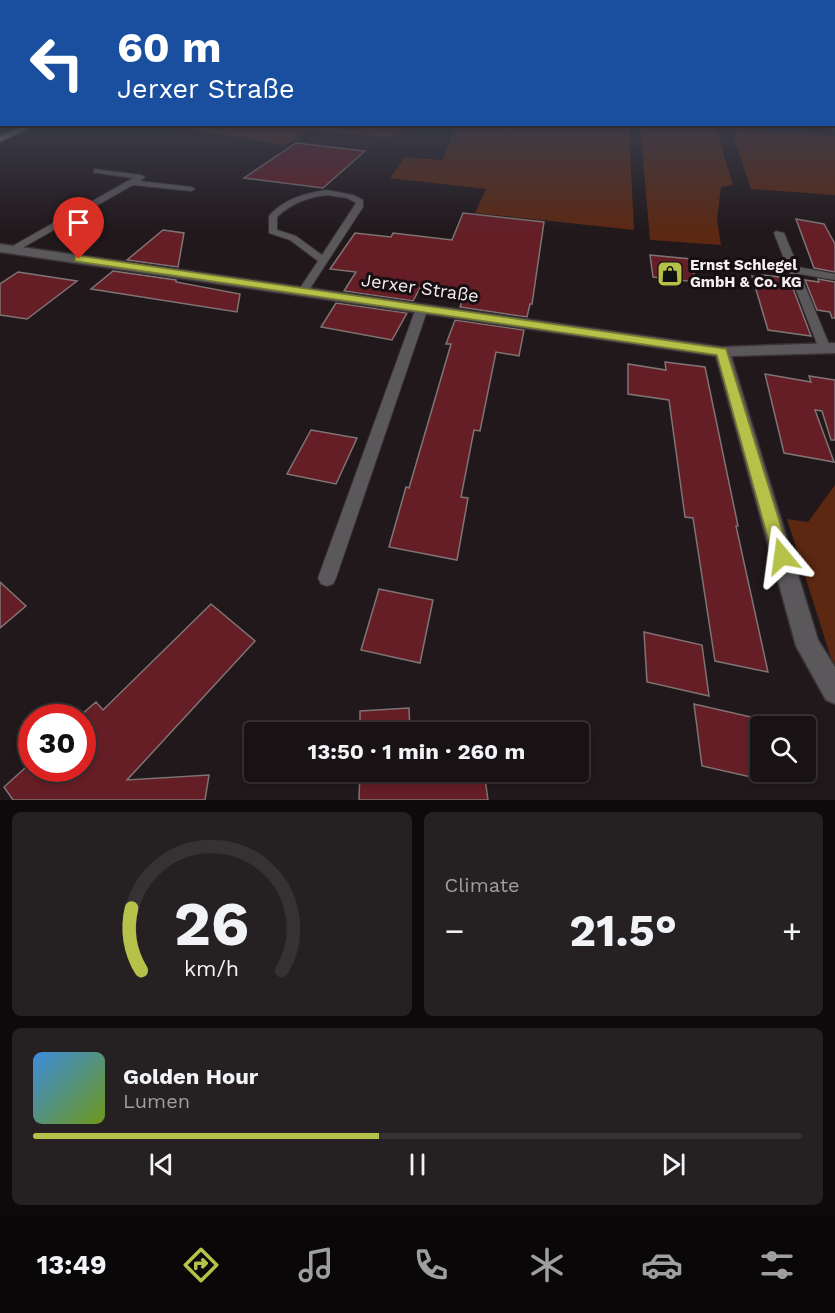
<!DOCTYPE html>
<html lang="en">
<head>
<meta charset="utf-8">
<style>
  body { margin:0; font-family:"Work Sans",sans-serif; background:#252022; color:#f1f3f6; height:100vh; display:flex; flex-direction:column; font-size:22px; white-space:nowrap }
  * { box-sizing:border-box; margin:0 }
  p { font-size:20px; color:#9f9ea0 }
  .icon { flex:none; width:33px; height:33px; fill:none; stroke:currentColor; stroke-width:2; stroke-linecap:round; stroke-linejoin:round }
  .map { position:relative; height:800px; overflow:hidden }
  .panel { display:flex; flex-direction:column; gap:12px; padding:12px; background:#0d0a0b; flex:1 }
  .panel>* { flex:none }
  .top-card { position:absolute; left:0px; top:0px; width:836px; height:126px; box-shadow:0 3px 9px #0003,0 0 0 2px #363234; background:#1a4fa0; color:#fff; overflow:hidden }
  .tools { position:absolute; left:750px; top:716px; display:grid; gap:12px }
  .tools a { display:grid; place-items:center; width:66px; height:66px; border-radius:6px; background:#181214; box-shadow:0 3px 9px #0003,0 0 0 2px #363234; font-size:30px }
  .speed { position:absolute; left:18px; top:704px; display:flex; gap:12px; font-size:30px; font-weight:700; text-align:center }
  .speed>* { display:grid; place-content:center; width:78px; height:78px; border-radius:50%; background:#181214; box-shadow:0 3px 9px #0003,0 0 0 2px #363234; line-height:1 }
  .speed .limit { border:9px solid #d22; background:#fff; color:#111 }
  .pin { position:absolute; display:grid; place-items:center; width:51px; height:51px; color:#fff; margin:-62px -26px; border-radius:50% 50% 50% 0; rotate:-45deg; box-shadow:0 0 6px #0007 }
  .pin .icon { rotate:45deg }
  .me { position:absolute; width:66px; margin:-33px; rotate:344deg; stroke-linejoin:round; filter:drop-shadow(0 0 4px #0008) }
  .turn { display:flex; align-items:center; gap:21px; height:126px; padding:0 18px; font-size:27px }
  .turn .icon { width:78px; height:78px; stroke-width:2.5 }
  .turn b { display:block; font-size:42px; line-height:51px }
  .big { font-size:45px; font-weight:700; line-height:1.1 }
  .panel .widget { flex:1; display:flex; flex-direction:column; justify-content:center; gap:9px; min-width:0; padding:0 21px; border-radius:9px; background:#252022 }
  .panel .dial { align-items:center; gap:0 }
  .dial svg { height:156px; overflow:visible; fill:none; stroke:#363234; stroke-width:7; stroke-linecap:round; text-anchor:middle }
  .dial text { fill:#f1f3f6; stroke:none }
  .song { display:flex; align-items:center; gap:18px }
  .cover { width:72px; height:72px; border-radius:9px; background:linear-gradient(135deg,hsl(210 70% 55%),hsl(80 70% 35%)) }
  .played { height:6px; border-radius:3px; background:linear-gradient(90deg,#b6c149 45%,#363234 45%) }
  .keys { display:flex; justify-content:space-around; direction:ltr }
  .heat { display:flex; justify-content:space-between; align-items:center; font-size:33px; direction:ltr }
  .panel .tiles { flex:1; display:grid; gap:12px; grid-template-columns:1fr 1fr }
  .widget:last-child { grid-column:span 2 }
  .trip { position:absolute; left:244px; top:722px; width:345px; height:60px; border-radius:6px; background:#181214; box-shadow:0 3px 9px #0003,0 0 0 2px #363234; font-weight:700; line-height:60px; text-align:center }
  .tabs { display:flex; height:96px; justify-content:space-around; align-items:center; background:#0a0708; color:#9f9ea0 }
  .tabs .icon { width:42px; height:42px }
  .tabs .current { color:#b6c149 }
  .tabs b { font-size:27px; color:#f1f3f6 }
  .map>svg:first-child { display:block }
  .green { fill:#5c2812 }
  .building { fill:#661e26; stroke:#7f7474; stroke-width:1.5 }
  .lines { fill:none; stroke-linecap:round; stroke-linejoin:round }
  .service-casing { stroke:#3a3235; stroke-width:2 }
  .minor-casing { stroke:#3a3235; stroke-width:3 }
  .primary-casing { stroke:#3a3235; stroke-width:3 }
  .service { fill:#5b585b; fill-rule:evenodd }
  .minor { fill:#5b585b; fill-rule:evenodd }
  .primary { fill:#9d969c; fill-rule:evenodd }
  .route { fill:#b6c149; stroke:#767d2f; stroke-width:1.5 }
  .labels { text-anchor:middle; stroke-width:6; stroke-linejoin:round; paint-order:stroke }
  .far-poi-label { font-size:15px; font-weight:bold; fill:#f5eff1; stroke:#170f12; text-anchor:start }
  .street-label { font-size:18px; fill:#f5eff1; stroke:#170f12 }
</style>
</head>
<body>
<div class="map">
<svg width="835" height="800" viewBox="0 0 835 800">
  <rect width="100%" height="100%" fill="#20181b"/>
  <path class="green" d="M177 125V124L405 125 400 133 390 138 308 130 285 145 173 127Z
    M603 125 629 127 634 230 475 213 486 189 390 178 405 157 442 160 457 125Z
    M640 125H715L733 185 721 187 717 219 721 245 650 240Z
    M736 128 835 136V195L751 189 734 138Z
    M835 485V664L831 658 787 519 808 522Z"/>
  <path class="building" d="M296 143 365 151 323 188 244 178Z
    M463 213 544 222 532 304H530L527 317 460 307 464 295 420 288 413 301 344 291 356 272 330 269 355 233 391 237 393 233 452 240Z
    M796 219 824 224 835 244V272L814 268Z
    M163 230 184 233 178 267 127 260Z
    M650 255 691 259 696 282 653 277Z
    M113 271 176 280V282L240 294 237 312 91 289Z
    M18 272 77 281 27 319 0 315V284Z
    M762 275 789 278 811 336 768 330 752 276 763 277Z
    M818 279 835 282V318H832L830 312 817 310 805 280 819 282Z
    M336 303 407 313 392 340 321 327Z
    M455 320 524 330 519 356 496 352 480 431 474 430 461 497 468 498 457 560 389 547 406 487 409 488 451 344H446Z
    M665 362 705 367 738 526H736L768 672 715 661 693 518 685 517 669 400 628 394V364L666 370Z
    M765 374 811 382 809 376 835 380V440H831L822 411 815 410 834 462 784 453Z
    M311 430 357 438 336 484 287 474Z
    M0 582 26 606 0 628Z
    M379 589 433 600 420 663 361 650Z
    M211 604 255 641 127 780 209 775 205 800H13L4 787 25 768H82V714L96 702 103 710Z
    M644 632 702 645 709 696 647 682Z
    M694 704 760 719V779L702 766Z
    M409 708 410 732H360V711Z
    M360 771H484L488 800H359Z"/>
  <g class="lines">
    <g class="service-casing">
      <path id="service" d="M94 169 141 175 145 177 140 181 191 187 195 189 191 191 133 185 15 252H9V248L133 178 97 173H94Z
        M327 190 353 195 363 200V207L307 293H299L298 291 318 261 290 240 269 233V216C284 199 305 193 327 190ZM327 195 347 198 356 203 322 255 296 236 277 230V217C292 203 308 197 327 195Z
        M776 231 784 233 798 267 835 274V280L800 274 831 349 829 352 825 353 819 349 774 233Z
        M422 305 428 308 336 578 333 584 327 586 321 584 318 578 416 308Z"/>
    </g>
    <g class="minor-casing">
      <path id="minor" d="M0 244 722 347 835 343V353L731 356 818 640 835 667V704L826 700 796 646 716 356 0 252Z"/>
    </g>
    <g class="primary-casing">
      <path id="primary" d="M834 121H835V124H834Z
        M26 124H38L0 142V136Z"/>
    </g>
    <use href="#service" class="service"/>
    <use href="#minor" class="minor"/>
    <use href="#primary" class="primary"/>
  </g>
  <linearGradient id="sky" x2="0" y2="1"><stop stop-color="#120d0f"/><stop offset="0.52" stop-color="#3c3d4a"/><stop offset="1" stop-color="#3c3d4a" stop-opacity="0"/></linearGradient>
  <rect width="835" height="233" fill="url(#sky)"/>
  <path class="route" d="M79 256 726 349 790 556 788 561 782 564 775 561 773 556 717 355 75 261V257Z"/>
  <defs>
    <g id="shop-square" transform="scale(1.35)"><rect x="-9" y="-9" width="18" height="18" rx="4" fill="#b6c149" stroke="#170f12"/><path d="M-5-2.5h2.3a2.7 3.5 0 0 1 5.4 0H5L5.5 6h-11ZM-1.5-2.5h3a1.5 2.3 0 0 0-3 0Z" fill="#111"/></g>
  </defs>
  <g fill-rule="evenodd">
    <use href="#shop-square" x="670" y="274"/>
  </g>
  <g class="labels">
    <g class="far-poi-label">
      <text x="690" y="270">Ernst Schlegel<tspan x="690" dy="17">GmbH &amp; Co. KG</tspan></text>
    </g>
    <g class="street-label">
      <text transform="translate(420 288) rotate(8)" y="6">Jerxer Straße</text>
    </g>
  </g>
</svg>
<div class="tools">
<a><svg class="icon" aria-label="search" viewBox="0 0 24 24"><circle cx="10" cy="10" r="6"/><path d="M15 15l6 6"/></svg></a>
</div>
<div class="speed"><div class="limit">30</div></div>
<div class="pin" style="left:79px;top:259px;background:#d93025"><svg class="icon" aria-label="arrive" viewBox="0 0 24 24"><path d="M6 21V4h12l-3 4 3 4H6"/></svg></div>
<svg class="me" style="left:782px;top:556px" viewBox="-20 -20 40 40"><path d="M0-17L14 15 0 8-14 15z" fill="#b6c149" stroke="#fff" stroke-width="4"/></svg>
<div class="trip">13:50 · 1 min · 260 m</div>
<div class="top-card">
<div class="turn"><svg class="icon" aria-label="left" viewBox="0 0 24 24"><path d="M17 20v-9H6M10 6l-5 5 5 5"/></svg><div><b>60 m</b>Jerxer Straße</div></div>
</div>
</div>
<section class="panel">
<div class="tiles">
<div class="widget dial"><svg viewBox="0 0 100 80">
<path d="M14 69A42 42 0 1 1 86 69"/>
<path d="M14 69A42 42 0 0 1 9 37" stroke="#b6c149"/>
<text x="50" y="56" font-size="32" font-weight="700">26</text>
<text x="50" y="72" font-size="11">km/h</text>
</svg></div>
<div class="widget"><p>Climate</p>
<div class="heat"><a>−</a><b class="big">21.5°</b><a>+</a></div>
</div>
<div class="widget">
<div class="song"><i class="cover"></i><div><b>Golden Hour</b><p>Lumen</p></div></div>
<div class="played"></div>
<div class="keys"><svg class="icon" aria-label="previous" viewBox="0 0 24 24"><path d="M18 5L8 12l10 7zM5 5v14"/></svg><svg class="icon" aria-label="pause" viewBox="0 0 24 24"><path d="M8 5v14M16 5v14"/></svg><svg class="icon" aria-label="next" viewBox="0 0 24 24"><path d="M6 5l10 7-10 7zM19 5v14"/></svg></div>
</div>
</div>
</section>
<nav class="tabs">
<b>13:49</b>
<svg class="icon current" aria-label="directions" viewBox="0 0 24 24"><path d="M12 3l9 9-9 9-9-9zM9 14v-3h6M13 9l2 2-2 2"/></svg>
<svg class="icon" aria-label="music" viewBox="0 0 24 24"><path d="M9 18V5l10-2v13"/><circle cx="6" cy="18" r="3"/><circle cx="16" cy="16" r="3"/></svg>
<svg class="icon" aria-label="phone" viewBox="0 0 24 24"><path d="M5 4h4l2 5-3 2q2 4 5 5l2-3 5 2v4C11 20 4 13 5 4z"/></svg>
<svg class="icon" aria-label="climate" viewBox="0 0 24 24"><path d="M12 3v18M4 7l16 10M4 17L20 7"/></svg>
<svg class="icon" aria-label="car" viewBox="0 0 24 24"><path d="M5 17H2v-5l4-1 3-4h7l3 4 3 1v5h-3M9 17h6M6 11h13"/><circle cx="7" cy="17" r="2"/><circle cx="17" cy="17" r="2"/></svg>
<svg class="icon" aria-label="filters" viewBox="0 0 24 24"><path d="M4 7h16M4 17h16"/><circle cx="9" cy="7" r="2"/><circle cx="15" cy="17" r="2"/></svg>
</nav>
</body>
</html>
